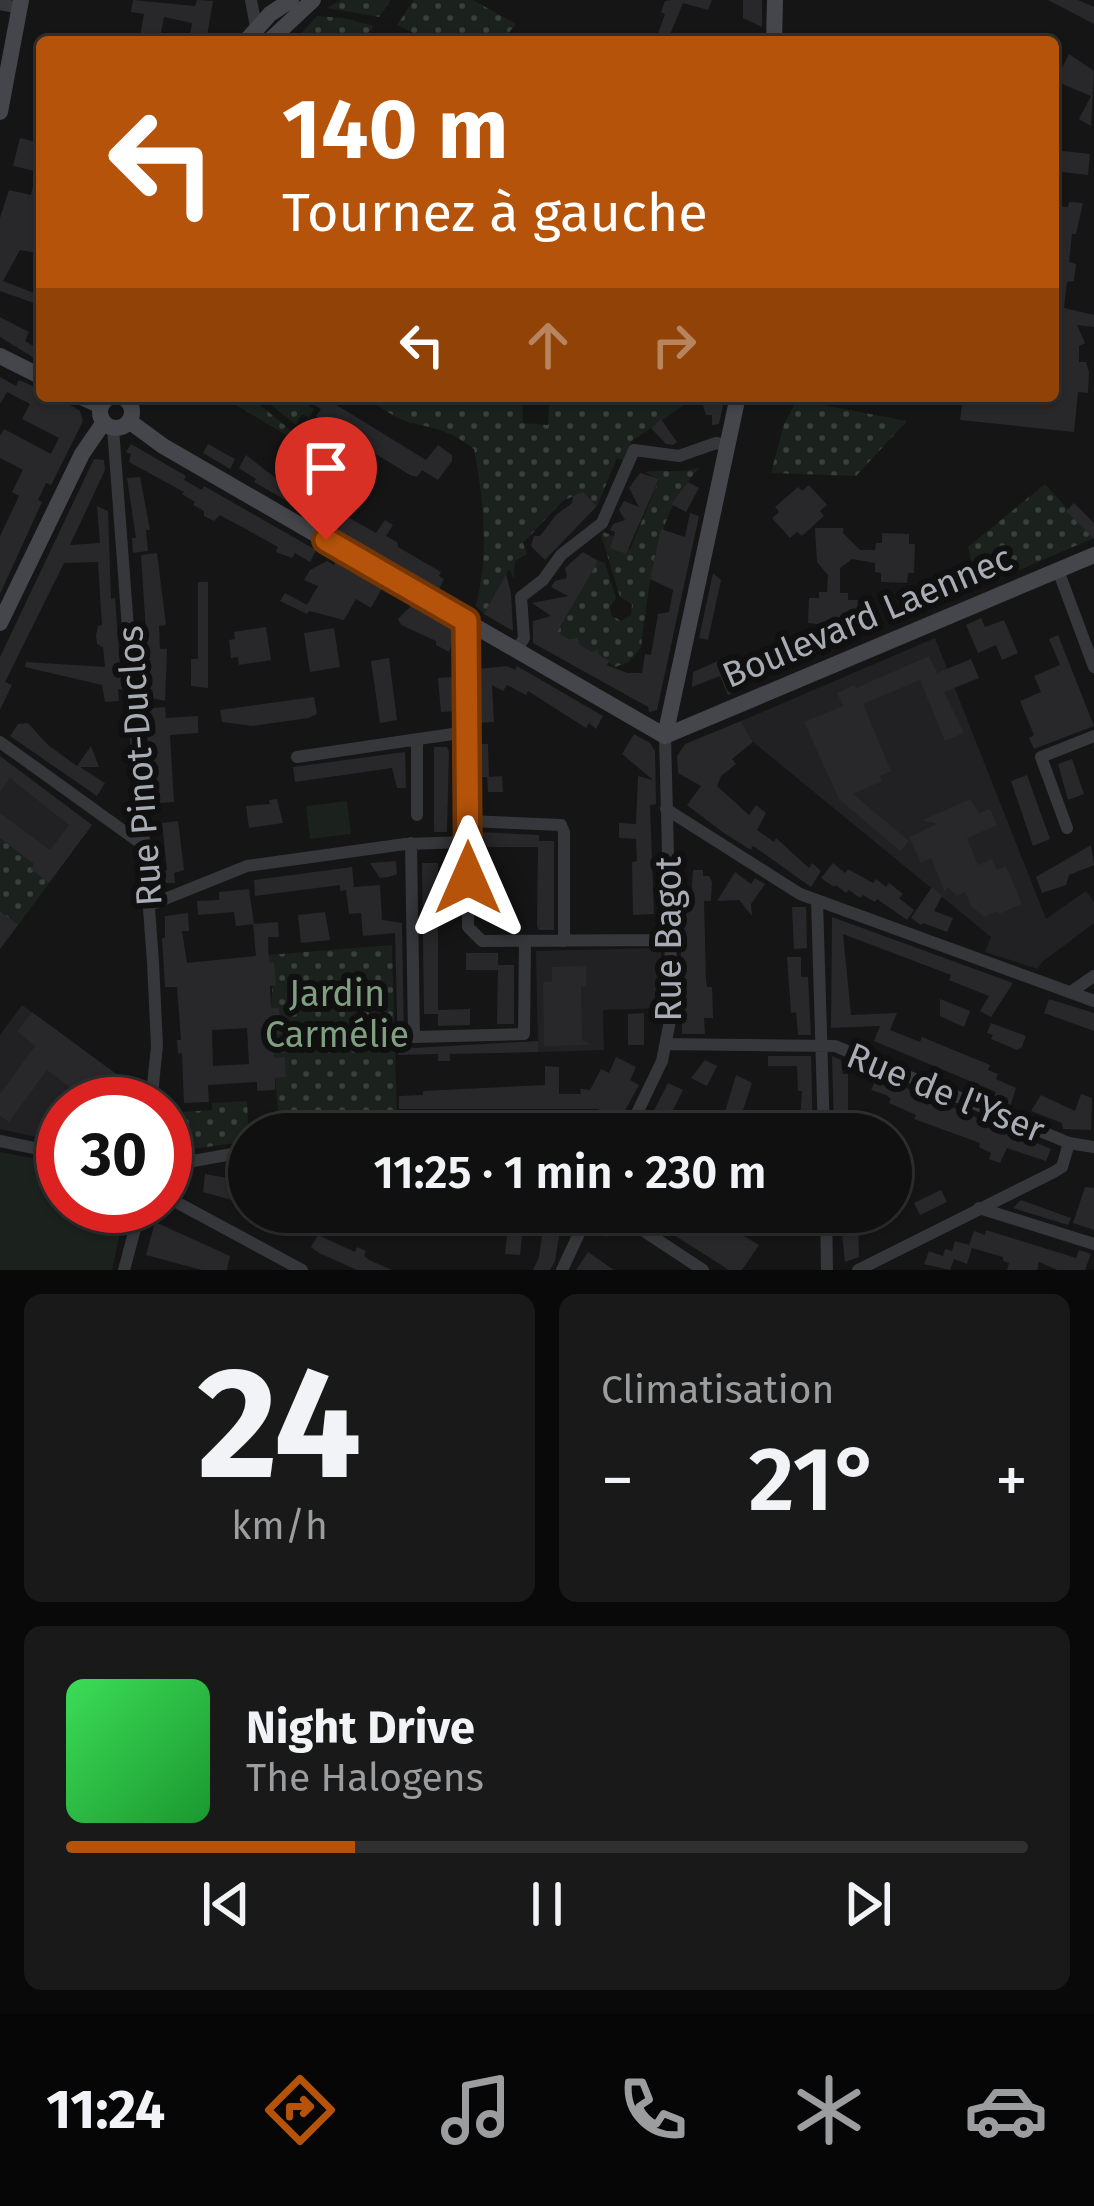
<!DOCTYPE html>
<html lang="fr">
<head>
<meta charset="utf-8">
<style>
  body { margin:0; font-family:"Fira Sans",sans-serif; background:#191919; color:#f1f3f6; height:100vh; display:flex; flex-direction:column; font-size:45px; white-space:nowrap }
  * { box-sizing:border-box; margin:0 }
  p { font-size:39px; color:#9c9d9f }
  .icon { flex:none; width:66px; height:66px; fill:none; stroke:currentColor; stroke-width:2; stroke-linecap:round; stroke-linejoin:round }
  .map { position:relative; height:1270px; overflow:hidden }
  .sheet { display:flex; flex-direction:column; gap:24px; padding:24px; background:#090909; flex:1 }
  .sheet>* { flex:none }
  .guide { position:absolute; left:36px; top:36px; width:1023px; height:366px; border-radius:12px; box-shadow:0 3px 9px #0004,0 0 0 3px #303030; background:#b45309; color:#fff; overflow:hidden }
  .speed { position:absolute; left:36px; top:1077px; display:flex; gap:24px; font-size:60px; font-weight:700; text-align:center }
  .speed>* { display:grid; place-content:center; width:156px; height:156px; border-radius:50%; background:#101010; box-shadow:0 3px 9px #0004,0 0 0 3px #303030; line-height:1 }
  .speed .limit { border:18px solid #d22; background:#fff; color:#111 }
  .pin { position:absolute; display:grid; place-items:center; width:102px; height:102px; color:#fff; margin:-123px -51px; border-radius:50% 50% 50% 0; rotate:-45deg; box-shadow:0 0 12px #0007 }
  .pin .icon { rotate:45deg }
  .me { position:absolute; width:132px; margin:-66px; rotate:0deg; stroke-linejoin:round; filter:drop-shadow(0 0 9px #0008) }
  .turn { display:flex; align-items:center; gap:42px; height:252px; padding:0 48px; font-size:54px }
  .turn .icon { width:156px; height:156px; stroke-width:2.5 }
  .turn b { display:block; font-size:84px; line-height:102px }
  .lanes { display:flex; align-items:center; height:114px; padding:0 48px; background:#0003; justify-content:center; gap:60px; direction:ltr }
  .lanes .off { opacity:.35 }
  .big { font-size:90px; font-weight:600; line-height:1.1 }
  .sheet .tile { flex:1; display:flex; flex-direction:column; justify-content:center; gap:18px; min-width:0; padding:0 42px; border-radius:18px; background:#191919 }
  .sheet .dial { align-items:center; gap:0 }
  .dial b { font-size:156px; line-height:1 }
  .song { display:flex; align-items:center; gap:36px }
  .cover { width:144px; height:144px; border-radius:18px; background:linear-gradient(135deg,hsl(130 70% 55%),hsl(130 70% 35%)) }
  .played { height:12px; border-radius:6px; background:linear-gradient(90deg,#b45309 30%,#303030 30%) }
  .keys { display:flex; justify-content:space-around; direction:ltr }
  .heat { display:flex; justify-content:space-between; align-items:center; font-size:66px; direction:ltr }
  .sheet .tiles { flex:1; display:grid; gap:24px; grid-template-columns:1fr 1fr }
  .tile:last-child { grid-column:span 2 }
  .trip { position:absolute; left:228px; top:1113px; width:684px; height:120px; border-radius:60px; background:#101010; box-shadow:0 3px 9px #0004,0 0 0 3px #303030; font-weight:600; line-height:120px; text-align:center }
  .dock { display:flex; height:192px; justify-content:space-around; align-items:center; background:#060606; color:#9c9d9f }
  .dock .icon { width:84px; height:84px }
  .dock .current { color:#b45309 }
  .dock b { font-size:54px; color:#f1f3f6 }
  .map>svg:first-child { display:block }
  .built { fill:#212123 }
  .grass { fill:url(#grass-dots) }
  .pitch { fill:#1b211c }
  .building { fill:#28282a; fill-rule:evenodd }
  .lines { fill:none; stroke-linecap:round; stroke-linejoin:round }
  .street { stroke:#36373b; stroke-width:12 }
  .secondary { stroke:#44464b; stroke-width:16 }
  .route-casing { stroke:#753606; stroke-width:30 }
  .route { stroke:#b45309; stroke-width:21 }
  .labels { text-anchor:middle; stroke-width:12; stroke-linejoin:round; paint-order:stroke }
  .street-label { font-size:36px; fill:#a8adb5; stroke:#101011 }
  .park-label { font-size:36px; fill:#809f81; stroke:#101011 }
</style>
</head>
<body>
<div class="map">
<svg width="1094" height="1270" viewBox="0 0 1094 1270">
  <defs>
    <pattern id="grass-dots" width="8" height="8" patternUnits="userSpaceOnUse" patternTransform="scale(3)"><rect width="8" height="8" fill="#1b211c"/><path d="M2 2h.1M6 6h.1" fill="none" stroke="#393f3b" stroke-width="1.8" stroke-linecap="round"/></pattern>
  </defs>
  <rect width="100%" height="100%" fill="#151516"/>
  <path class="built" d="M935 638 1046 919 1086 891 1094 902V923L1041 963 1038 969 985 952 991 937 753 742 741 721Z
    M0 756 92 825 0 949Z
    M655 948 661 952 663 1008 603 1010 604 1050 538 1052 536 951Z
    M22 1005 142 1093 141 1104H63V1143L0 1129V1035Z"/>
  <path class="grass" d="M341 0H391L379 17 327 8Z
    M414 0H473L516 24 501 42H432L397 25Z
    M317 16 343 18 374 26 362 42H293Z
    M260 396H292L314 409 309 418 302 414 296 425Z
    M363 396H443L457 406 466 396H522L523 423 548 425 549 396H697L632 441 624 460 617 458 597 506 582 492 563 501 523 543 527 554 515 561 514 579 509 569 484 614 476 606C489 553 484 502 474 449 449 430 437 429 408 422 393 417 376 404 363 396Z
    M240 397 251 398 297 435 294 440 236 405Z
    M797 400 907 421 856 476 771 473 784 424Z
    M699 468C653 519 650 582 641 647L629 662 615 667 577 643V638L573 641 557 632 597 560 605 563 616 598 610 607 611 615 621 621 631 615 632 604 620 597 601 535 603 532 614 536 610 548 630 549 659 480 645 472C665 469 678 474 699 468Z
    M1045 484 1094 538 977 588 968 547Z
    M0 838 34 864 31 869 49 883 18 925 0 911Z
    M392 945 397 1118 280 1134 275 1078 286 1077 285 1058H274C273 1038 280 1025 279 1009L271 1008 274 963H269L268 955Z
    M247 1101 249 1141 185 1150 182 1112 212 1110V1103Z"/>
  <path class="pitch" d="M347 801 351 834 310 839 306 806Z
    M0 1152 63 1164V1206H126L112 1270H0Z"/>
  <path class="building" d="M133 0 195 6 197 0 213 1 206 42H189L192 23 164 17 159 42H139L144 14 131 12Z
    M672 0H712L708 10 683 3 667 42H655L665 14 661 12 665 1Z
    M743 0H762V27L743 18Z
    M1048 0H1078L1094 7V24Z
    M1069 54 1094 71 1091 126 1079 119 1091 96 1055 81Z
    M20 138 41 143 35 171 13 166Z
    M1053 150 1090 154 1088 175 1053 171Z
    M38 165 42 166V254L20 250 3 281 42 296V306L0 291V218L9 190 31 195Z
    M1069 202 1083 203 1076 234H1072L1069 262 1076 264 1074 281 1067 282 1064 308 1094 315V327L1077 325 1085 343 1079 346V362H1086L1089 372 1088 393 1078 392 1074 432 960 420 963 396 1053 403V206L1068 207Z
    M0 317 29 332 25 341 42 351V363L0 337Z
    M0 377 16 386 19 380 42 390V396H53L70 405 80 411 83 421 51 485 46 483 38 500 42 502 0 594V536L19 496 12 492 23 470 0 458V436L4 429 51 454 59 438 22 419 30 404 7 392 0 404Z
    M299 396H322L426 460 438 445 452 455V461L438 480 422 470 417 477 410 475 320 420 316 416 321 409Z
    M700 396H725L719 424 712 425V415H706Z
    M661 419 677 442 673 445 666 444 651 428Z
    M131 444 186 476 184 480 202 490 204 486 316 550 310 562 295 553 292 558 276 552 278 547 220 515 214 521 204 516V511L193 505 195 502 182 494 184 492 129 462 131 454 126 452Z
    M208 444 235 459 230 469 203 453Z
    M246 455 277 479 283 469 294 476 292 479 308 488 305 493 376 533 385 520 393 525 386 536 397 542 398 547 441 572 439 576 444 579 439 589 254 482 256 479 239 468Z
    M94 459 104 460 105 470 70 545 100 543 97 506 108 511 111 599 115 598 122 690 118 689 119 701 105 702 102 685 25 667 26 662 105 667 103 647 97 644 96 635 98 626 102 625 98 562 64 563 5 682 12 685 0 710V657Z
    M640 473 659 479 626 554 610 548 615 532 610 530 613 524 625 520 619 510 624 501 639 507 629 488Z
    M140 477 150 530H146L148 551 133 553 132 538H136L127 478Z
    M688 482 699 488 686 512 671 504Z
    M809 485 827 505 820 511 824 516 802 536 797 532 790 538 772 518 779 512 775 507 798 487 802 491Z
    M583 492 597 506 545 560 531 546 534 536H540L556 515 572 503 573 496Z
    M1074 503 1094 523V539L1066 511Z
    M690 513 699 516 657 710 649 712 648 707 533 643V621L551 616 532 603 568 596 551 587 555 581 567 578 565 568 583 552 597 560 596 565 557 632 571 640 578 637 579 644 592 652 598 649 599 655 609 661 607 665 627 673H642L645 654 651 655 658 614 669 612 673 590 650 579 661 529 685 537Z
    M815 528H843V533L860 550H875L876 543H882V533L909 534V544H915L914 573H908L907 583 881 582V573L875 572V563L852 559 840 568V593H848V600H858L856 627 847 626 846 632 817 630 818 624 808 623 809 598H819V592H827L828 575 817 562Z
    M157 553 166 625 159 626 160 649H167L165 701 148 697 149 652H143L141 632H146L141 555Z
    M327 561 334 565 335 561 382 588 371 608 356 599 344 620 309 611 307 614 280 601 285 593 307 605 318 586 304 580 310 570Z
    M713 573 721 580 708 640 699 638Z
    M506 574 511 593 513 631 484 614Z
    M198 582H208V688L191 686V659H198Z
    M412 605 456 631 449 652 436 645V641L401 625 398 619Z
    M981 618 985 627 1004 620 1018 653 1002 660 996 645 978 653 966 625Z
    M266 627 271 660 239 665 238 657 231 658 229 640 235 639 234 632Z
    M334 628 340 667 310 672 304 633Z
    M1058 635 1094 726 1034 749 1029 738 1034 735 1020 701 1041 692 1034 676 1060 665 1049 639Z
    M732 655 740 675 735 677 740 690 728 695 720 676 692 687 693 672Z
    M929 656 937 673 971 659 979 678 944 692 964 733 945 741 920 680 863 704 891 771 880 776 882 781 853 794 909 841 900 851 839 799 804 722 843 706 837 693 854 685 856 688Z
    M389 658 397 720 380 723 371 661Z
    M507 666 515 670 517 666 603 716 596 729 589 723 586 728 528 691 526 695 507 685 503 691 492 685 494 722 478 723V669Z
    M452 677 457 711 441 712 438 678Z
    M314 697 317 714 308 718 253 726 222 722 220 710Z
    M165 707 166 718 198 716V733L170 735 174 802 159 803 155 776H151L145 709Z
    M741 721 753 742 732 759 736 764 721 776 717 786 749 815 756 805 766 813 757 830 774 842 776 838 809 868 812 863 821 871 811 887 753 846 751 850 721 831 687 805 701 786 678 773 677 756 685 744Z
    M28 723 48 745 77 766 91 746 99 767H80L105 783 97 796 10 736 18 724Z
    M634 734 650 743 655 751 656 804 650 805 654 914 633 915 632 862 637 861 636 839 619 838V823L636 824 638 776 653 780 622 754Z
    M478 744H488L489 777 502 776 503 792H488L487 777H479Z
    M434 747H447L449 752 447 832H434Z
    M405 752 406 788H397L392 768 295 782 293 767Z
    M0 756 92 825 49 883 31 869 34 864 0 838V813L50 850 69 825 10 778 0 792Z
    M1072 759 1084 794 1068 800 1058 764Z
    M1027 775 1050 839 1033 846 1011 781Z
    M277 799 283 823 249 828 246 806 270 804 269 800Z
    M970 799 979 813 990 809 997 825 967 838 978 865 992 859 997 870 1006 866 1022 904 999 914 998 911 984 917 971 906 965 892 957 896 948 887 945 892 931 858 921 863 909 837 937 824 923 820Z
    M178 821 184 870 174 873 175 883H159V871L167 870 162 823Z
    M478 832 539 835V841H554V930H539L537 926 538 847H478Z
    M1091 845 1094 865 1069 875 1066 885 1042 893 1036 877Z
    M396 861 397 874 389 877 380 878 370 863Z
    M422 863H438V1010L470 1009V1025L438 1026V1014H424Z
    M833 863 845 873 848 869 873 883 876 879 886 887 889 883 903 894 899 898 914 910 907 920 877 899 875 902 863 895 860 898 849 890 846 893 836 885 834 887 821 878Z
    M352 867 354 887 380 885 382 920 402 923 404 1037 407 1045 414 1048 538 1041V1052L450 1054V1061H438V1054L398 1055 395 933 363 936 361 913 349 914 346 890 340 891V885L255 896 254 880Z
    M693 870H703V876H709L712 882 711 901H704L706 980 707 987H712L713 1018H704L705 1034H682L680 902 691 901Z
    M735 872 751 884 755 878 765 884 751 904 752 916 739 900 717 901Z
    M932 887 942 896 934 911 953 918 947 932 923 923 921 925 911 918Z
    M249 889 254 924 236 926 234 912 198 915 197 901 219 900V892Z
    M792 907H806L807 948 794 949Z
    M0 911 18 925 0 949Z
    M325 912 330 940 301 943 298 915Z
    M188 913 189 931H182L187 963 256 956 253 924 278 922 279 937H268L269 963 274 962 276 985 270 986 271 1008H279L280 1019 281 1034 273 1035 274 1058 285 1057 286 1077 275 1078V1090L257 1091V1082L208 1085 209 1102 184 1103 182 1053 178 1054 177 1040H181L177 987H165L162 938H165V916ZM247 1028 249 1064 213 1066 212 1030Z
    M832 917 1013 983 991 1017 980 1011 989 996 949 980 951 975 843 934 851 1015 897 1013 890 1030 920 1042 922 1037 990 1065 988 1070 998 1074 996 1079 1016 1088 1010 1107 993 1100 996 1092 874 1041 880 1026 831 1028Z
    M466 953H498V970H466Z
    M787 957H801V977H808L811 1035H798L796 1012 791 1013Z
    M498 965H514V1024H497Z
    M586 966V986H581L582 1040 592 1045 544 1046 543 982H552V967Z
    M940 999 970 1011 964 1027 940 1016Z
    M1049 999 1094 1013V1031L1044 1013Z
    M32 1012 142 1093 141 1104H125L112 1095 105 1104H92L47 1070 9 1122 0 1116V1094L35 1046 17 1031Z
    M644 1013V1045H628V1014Z
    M991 1023 1026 1036 1022 1047 1017 1050 991 1039 993 1035 987 1033Z
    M768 1056H811L813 1134H799L802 1091H798L797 1066H768Z
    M832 1056 841 1060 843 1074H848V1120L873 1122V1129H834Z
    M616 1057 636 1067 630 1080 639 1085 623 1114H599V1109H399V1096L423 1095V1091L545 1085V1066L559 1067V1094H581L580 1089 590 1090 601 1069 609 1073Z
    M705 1060 717 1066 707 1086 691 1078Z
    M736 1075 752 1083 740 1119 725 1112Z
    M878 1076 1051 1149 1046 1161 1007 1148 1000 1163 989 1159 991 1153 979 1147 980 1143 914 1119 916 1115 889 1103 891 1099 886 1095 871 1090Z
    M668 1083 683 1090 675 1106 660 1133 642 1134Z
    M1081 1094 1092 1098 1091 1130 1063 1129 1062 1123 1031 1111 1041 1095 1075 1111Z
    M205 1174 239 1180 235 1201 203 1192Z
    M1085 1187 1094 1188V1230L1073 1223Z
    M941 1190 947 1202 920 1215 914 1203Z
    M1021 1200 1071 1218 1068 1225 1013 1208Z
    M282 1212H305L307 1231 285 1234Z
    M602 1212 616 1225 607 1237 593 1230Z
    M698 1212H715L712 1217 759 1245 742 1270H729L666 1230 689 1225Z
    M509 1216 524 1218 520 1255 505 1254Z
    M544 1221 561 1224 555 1261 550 1270H533L539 1257Z
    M155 1222 230 1256 227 1270H202L146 1255Z
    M858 1224 859 1257 845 1262 841 1225Z
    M986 1230 1076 1258 1079 1250 1091 1254 1085 1270H1057L1039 1262 1037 1270H1007L1009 1263 1003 1261V1257L972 1248 967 1264 954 1259 950 1270 924 1264 929 1251 943 1256 945 1249 952 1251 955 1241 969 1245 974 1231 985 1235Z
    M318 1235 355 1252 357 1247 366 1251 364 1256 369 1260 392 1270H357L319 1253 311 1247Z
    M588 1252 614 1270H576Z"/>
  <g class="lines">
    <path class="street" d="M251 0 256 27
      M0 4 19 8
      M113 428 153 962 157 1046 151 1104
      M1058 570 1094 667
      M467 621 468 927 482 941 671 940
      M517 650 524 638 521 597 543 580 561 555 602 523 634 450 679 456 716 443 727 445
      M0 742 146 847
      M297 757 466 732
      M666 809 800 894 1094 1001
      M417 815V739
      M468 821 561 825 564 832V941
      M1067 828 1041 757 1094 736
      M411 843 414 1037 524 1034 525 942
      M817 900 824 1134
      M150 905 247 866 405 844 468 842
      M1071 992 1094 976
      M667 1044 835 1046 1069 1143 1094 1147
      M362 1134 434 1124 631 1126
      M627 1134 662 1061 672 1011 665 736
      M0 1141 63 1154
      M165 1166 249 1151
      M165 1196 302 1270
      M979 1208 1094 1244
      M615 1212 703 1270
      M826 1212 827 1270
      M124 1270 141 1206
      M562 1270 589 1212
      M858 1270 1054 1172 1062 1167 1069 1143"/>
    <path class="secondary" d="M245 42 270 14 291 0
      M268 42 313 0
      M774 42 775 0
      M0 112 21 0
      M0 356 42 377
      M79 396 101 406
      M100 412a16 16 0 1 1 32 0a16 16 0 1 1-32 0Z
      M129 421 163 446 665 736
      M0 623 82 454 104 422
      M665 736 1094 555
      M665 736 738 396"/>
  </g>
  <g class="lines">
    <g class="route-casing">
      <path id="route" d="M326 540 466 621 468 878"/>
    </g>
    <use href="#route" class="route"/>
  </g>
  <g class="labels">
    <g class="street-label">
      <text transform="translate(867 616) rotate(-23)" y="13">Boulevard Laennec</text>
      <text transform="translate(139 766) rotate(-94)" y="13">Rue Pinot-Duclos</text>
      <text transform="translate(668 939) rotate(-90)" y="13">Rue Bagot</text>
      <text transform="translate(946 1092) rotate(22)" y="13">Rue de l'Yser</text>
    </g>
    <g class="park-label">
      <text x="337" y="1006">Jardin<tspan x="337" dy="41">Carmélie</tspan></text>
    </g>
  </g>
</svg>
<div class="speed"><div class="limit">30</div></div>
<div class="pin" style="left:326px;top:540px;background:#d93025"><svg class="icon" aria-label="arrive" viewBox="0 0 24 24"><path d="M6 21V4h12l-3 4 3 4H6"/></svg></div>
<svg class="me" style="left:468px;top:878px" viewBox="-20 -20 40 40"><path d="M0-17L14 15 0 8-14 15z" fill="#b45309" stroke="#fff" stroke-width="4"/></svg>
<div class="trip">11:25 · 1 min · 230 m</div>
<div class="guide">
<div class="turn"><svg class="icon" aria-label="left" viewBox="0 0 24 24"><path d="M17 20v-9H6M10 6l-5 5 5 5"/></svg><div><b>140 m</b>Tournez à gauche</div></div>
<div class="lanes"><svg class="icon" aria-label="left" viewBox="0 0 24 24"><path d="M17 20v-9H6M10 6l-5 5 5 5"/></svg><svg class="icon off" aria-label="ahead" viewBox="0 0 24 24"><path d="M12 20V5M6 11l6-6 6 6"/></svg><svg class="icon off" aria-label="right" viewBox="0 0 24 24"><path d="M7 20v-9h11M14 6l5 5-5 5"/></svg></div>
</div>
</div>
<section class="sheet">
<div class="tiles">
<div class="tile dial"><b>24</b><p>km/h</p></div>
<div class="tile"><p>Climatisation</p>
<div class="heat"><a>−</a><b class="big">21°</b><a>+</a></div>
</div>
<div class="tile">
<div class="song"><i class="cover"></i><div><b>Night Drive</b><p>The Halogens</p></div></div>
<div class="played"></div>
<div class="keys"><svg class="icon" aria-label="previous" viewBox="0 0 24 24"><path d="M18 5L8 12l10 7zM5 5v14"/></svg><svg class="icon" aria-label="pause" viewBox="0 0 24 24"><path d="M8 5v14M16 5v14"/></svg><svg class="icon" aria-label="next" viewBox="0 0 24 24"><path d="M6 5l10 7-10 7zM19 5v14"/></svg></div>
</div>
</div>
</section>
<nav class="dock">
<b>11:24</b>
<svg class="icon current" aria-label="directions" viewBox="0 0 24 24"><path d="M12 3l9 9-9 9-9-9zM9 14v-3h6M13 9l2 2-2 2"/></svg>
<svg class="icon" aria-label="music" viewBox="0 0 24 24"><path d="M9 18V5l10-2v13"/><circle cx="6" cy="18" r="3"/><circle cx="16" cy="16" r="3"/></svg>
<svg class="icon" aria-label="phone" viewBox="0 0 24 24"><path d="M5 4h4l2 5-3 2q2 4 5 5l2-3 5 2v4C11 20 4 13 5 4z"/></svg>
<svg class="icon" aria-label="climate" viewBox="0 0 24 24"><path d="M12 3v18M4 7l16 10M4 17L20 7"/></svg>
<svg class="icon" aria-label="car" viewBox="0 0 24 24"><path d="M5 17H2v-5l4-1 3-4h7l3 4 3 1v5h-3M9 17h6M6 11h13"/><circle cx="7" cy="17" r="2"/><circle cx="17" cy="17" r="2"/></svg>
</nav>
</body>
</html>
